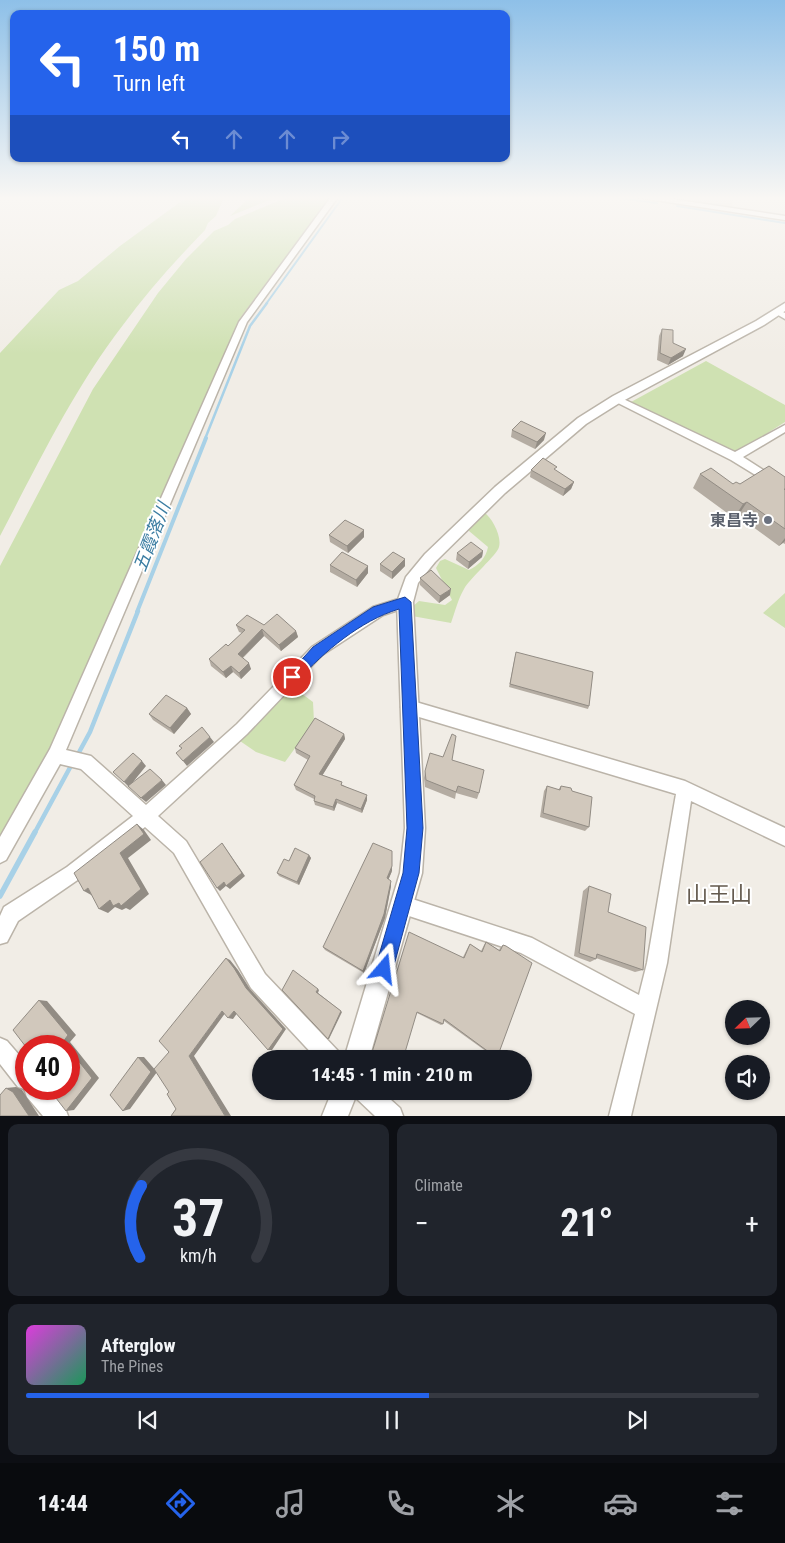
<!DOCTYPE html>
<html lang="en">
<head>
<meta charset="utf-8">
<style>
  body { margin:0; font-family:"Roboto Condensed","Noto Sans JP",sans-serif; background:#20242c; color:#f1f3f6; height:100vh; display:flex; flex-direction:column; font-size:19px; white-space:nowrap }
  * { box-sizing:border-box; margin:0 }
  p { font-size:16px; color:#9ea1a6 }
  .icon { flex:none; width:28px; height:28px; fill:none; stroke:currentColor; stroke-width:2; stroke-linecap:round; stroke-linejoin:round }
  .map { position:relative; height:1116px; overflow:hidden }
  .sheet { display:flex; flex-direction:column; gap:8px; padding:8px; background:#0d0f14; flex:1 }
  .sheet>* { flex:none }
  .guide { position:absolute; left:10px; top:10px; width:500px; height:152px; border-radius:10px; box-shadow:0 1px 4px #0004; background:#2563eb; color:#fff; overflow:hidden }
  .needle { width:32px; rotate:247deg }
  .controls { position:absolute; left:725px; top:1000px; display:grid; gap:10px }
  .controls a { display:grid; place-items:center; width:45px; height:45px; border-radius:50%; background:#171b24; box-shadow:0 1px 4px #0004; font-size:25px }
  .speed { position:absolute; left:15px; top:1035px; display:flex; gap:10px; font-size:25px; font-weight:700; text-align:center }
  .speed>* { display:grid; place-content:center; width:65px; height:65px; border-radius:50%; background:#171b24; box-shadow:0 1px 4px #0004; line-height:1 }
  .speed .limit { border:8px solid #d22; background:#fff; color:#111 }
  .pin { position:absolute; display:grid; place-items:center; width:42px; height:42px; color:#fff; margin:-21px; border:2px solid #fff; border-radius:50%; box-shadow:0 1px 5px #0007 }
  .me { position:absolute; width:55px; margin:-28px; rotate:17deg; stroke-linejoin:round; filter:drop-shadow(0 0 4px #0008) }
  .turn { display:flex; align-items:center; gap:18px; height:105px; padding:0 20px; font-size:22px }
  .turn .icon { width:65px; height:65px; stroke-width:2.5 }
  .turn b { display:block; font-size:35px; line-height:42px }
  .lanes { display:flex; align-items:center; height:48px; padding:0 20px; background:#0003; justify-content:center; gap:25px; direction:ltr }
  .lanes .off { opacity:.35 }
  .big { font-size:38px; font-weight:700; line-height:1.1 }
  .sheet .tile { flex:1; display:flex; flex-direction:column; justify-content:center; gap:8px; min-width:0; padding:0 18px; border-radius:10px; background:#20242c }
  .sheet .dial { align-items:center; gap:0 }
  .dial svg { height:130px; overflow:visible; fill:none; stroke:#363941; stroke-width:7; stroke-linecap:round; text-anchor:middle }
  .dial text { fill:#f1f3f6; stroke:none }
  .song { display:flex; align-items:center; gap:15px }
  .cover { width:60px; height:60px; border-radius:8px; background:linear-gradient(135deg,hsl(300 70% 55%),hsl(150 70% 35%)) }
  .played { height:5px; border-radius:2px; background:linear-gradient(90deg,#2563eb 55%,#363941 55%) }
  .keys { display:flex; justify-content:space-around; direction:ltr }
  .heat { display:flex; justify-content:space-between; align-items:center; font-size:28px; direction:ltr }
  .sheet .tiles { flex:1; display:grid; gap:8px; grid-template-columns:1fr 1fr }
  .tile:last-child { grid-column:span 2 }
  .trip { position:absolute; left:252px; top:1050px; width:280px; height:50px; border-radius:25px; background:#171b24; box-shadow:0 1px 4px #0004; font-weight:700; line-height:50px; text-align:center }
  .dock { display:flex; height:80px; justify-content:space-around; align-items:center; background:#090b0e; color:#9ea1a6 }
  .dock .icon { width:35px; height:35px }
  .dock .selected { color:#2563eb }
  .dock b { font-size:22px; color:#f1f3f6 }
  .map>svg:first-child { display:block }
  .residential { fill:#e4ded4 }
  .green { fill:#cfe1b2 }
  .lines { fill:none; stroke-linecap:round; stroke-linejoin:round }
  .stream-far4 { stroke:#a8d1e7; stroke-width:2 }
  .stream-far3 { stroke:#a8d1e7; stroke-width:2.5 }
  .stream-far2 { stroke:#a8d1e7; stroke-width:4 }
  .stream-far1 { stroke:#a8d1e7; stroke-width:4.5 }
  .stream { stroke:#a8d1e7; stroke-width:5.5 }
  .minor-casing { stroke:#bbb4a9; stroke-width:3 }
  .tertiary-casing { stroke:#bbb4a9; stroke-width:3 }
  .minor { fill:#fff; fill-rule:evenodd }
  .tertiary { fill:#fff; fill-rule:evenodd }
  .wall { fill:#b4aca2 }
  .shaded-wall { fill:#928c84 }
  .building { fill:#d1c8bc; stroke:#928c84 }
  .route { fill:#2563eb; stroke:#184099 }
  .worship-dot { fill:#6b7280; stroke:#fff; stroke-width:2 }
  .labels { text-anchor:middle; stroke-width:4; stroke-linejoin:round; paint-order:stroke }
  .worship-label { font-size:16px; font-weight:bold; fill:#5b616d; stroke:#fff; text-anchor:end }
  .water-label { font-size:18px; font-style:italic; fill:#3b7da2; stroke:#fff }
  .near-quarter-label { font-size:22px; fill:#645a4e; stroke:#fff }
</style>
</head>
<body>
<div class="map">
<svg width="785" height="1116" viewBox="0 0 785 1116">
  <rect width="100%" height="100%" fill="#f1ede6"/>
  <path class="residential" d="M669 197H733L732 207Z"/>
  <path class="green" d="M187 197H224L216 216 208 223 205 230C176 260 148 291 123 325 73 390 38 464 0 536V353L59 290 78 281 120 246Z
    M251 197H277L230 216 248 199Z
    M288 197H331L240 318 55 744 0 841V566L93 389 158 293 186 259 214 231 228 225 235 219Z
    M706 361 785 405V422L736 453 631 402Z
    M484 512C492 518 502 536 499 547 497 555 470 578 464 589 458 599 455 612 451 623L412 616V607L419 601 445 605 452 600 436 568 440 561 445 559 469 570C478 566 486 558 488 547L469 531V526Z
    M785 593V628L763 613Z
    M290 685 313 702 314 722 285 762 256 752 240 741Z"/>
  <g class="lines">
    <path class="stream-far4" d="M612 197 657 203
      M677 206 785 223
      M266 304 343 197"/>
    <path class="stream-far3" d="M205 439 250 326 267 303"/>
    <path class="stream-far2" d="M137 612 206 438"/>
    <path class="stream-far1" d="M77 756 90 732 138 611
      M34 834 73 762"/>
    <path class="stream" d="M0 896 35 832"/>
    <g class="minor-casing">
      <path id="minor" d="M331 197H338L247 322 66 750 91 756 146 805 237 724 312 647 373 607 405 597 410 598 412 602 410 606 383 615 322 655 247 734 158 816 186 841 265 974 339 1052 342 1059H317L251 988 174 853 145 827 79 879 18 921 7 942 0 944V916L4 907 67 867 133 816 81 769 60 764 6 860 0 863V837L50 749 239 322Z
        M777 309 785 313V319L773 312Z
        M617 396 735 452 785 425V432L743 457 785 484V493L731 460 614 401 612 399Z
        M409 700 685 781 785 828V846L691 801 667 963 631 1116H609L635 1014 521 953 403 914 397 911 394 905 397 899 403 896 532 938 639 995 647 963 676 794 409 714 404 712 401 707 404 702Z
        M0 1038 7 1041 26 1063V1089H49L65 1108 68 1116H43L27 1097 24 1089 18 1087 0 1064Z
        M354 1091H381L400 1108 403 1116H375L357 1099Z"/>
    </g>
    <g class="tertiary-casing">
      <path id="tertiary" d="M635 197H658L785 216V220Z
        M785 303V311L764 325 621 402 586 424 505 493 435 562 418 583 413 602 425 828 422 873 369 1059H344L400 873 405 828 397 602 406 577 425 554 495 487 578 418 613 396 756 321Z
        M332 1091H358L348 1116H322Z"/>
    </g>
    <use href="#minor" class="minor"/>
    <use href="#tertiary" class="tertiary"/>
  </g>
  <path class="wall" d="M662 329 683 356 668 365 657 360 659 336Z
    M512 430 544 440 535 449 511 437Z
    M531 470 556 471 574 482 571 489 563 496 530 477Z
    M700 474 733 484H740L785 477V544L783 543 779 546 738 516 734 518 693 488Z
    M329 535 364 537 348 553 330 542Z
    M483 551 482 557 468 569 456 560 457 553Z
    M380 564 405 566 392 579 380 571Z
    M330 565 368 573 357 587 330 572Z
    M420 578 450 595 439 603 420 585Z
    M236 625H264L296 631 298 637 281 651 264 636 243 658 251 669 241 679 233 672 226 678 211 666 209 659 228 646 242 633 239 632Z
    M515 656 589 706 588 709 509 687Z
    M187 708 191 714 174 734 153 720 149 714Z
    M344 734 345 739 322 776 343 785 367 800 362 813 337 803 334 811 315 805 314 801V799L296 790 294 785 308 760 296 753 295 748Z
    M452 760 479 793 477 799 456 793 455 799 425 787 424 778 425 771Z
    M547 786 558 790 561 786 589 827 585 831 540 817 544 791Z
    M309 855 311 858 299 885 279 876 277 873Z
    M392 871 388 880 391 886 385 918 364 973 325 950 323 947Z
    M589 886 608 912 643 970 635 972 596 958V959L590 962 574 956 583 891Z
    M486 942 499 950 500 948 503 945 497 1058 494 1057 444 1021 443 1024 441 1025 417 1013 463 957 468 947 470 944 481 951 484 945Z"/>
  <path class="shaded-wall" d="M686 349 683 356 668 365 671 358Z
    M546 433 544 440 535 449 537 442Z
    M574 482 571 489 563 496 565 489Z
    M747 502 738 516 734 518 743 504Z
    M364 530V537L348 553 347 546Z
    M785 538V541L779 546Z
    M483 551 482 557 468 569 469 562Z
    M405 559V566L392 579V572Z
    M368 566V573L357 587 356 580Z
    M451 589 450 595 439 603 440 596Z
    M262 629 264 636 240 660 238 654Z
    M296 631 298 637 281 651 279 645Z
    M249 663 251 669 241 679 239 673Z
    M231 666 233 672 226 678 223 672Z
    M187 708 191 714 174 734 170 728Z
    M344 734 345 739 320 779 319 774Z
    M210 737 214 742 187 766 183 761Z
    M142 761 146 766 129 787 124 782Z
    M162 780 166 785 146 802 141 798Z
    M367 795V800L362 813 361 809Z
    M336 799 337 803 334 811 333 807Z
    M137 824 144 830 151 840 128 858 149 894 130 910 126 908 122 910 115 907 108 913 99 909 120 853Z
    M222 843 245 876 230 889 226 886Z
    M309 855 311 858 299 885 297 882Z
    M392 866V871L387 883V878Z
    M391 881V886L385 918 364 973 363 971Z
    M224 882 227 885 220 891 217 888Z
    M88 888 93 896 84 891Z
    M226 958 230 960 238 970 250 989 286 1029 272 1050H268L246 988Z
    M318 989 319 990 318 993 342 1012 329 1039H328L316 992Z
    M39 1000 47 1001 76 1035 70 1042 99 1078 74 1110 66 1111 69 1046H66L63 1042Z
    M222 1011 226 1012 194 1056 231 1116H225L189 1056Z
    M234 1011 238 1012 233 1019 228 1018Z
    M138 1057H144L157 1072 130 1109 123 1111Z
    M16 1087 22 1090 39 1116H29L6 1088Z"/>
  <path class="building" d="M662 329 673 330V343L686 349 671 358 660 353Z
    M521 421 546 433 537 442 512 430Z
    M543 458 557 467 554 469 574 482 565 489 531 470Z
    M769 466 785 477V489H784L785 490V529L747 502 743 504 700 474 711 468 733 484 736 482 740 484Z
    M345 520 364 530 347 546 329 535Z
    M471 542 483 551 469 562 457 553Z
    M342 552 368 566 356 580 330 565Z
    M393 552 405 559 392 572 380 564Z
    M431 570 451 589 440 596 420 578Z
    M277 614 296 631 279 645 262 629 238 654 249 663 239 673 231 666 223 672 209 659 226 644 228 646 245 630 236 625 247 615 264 625Z
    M516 652 593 672 589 706 510 684Z
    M166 695 187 708 170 728 149 714Z
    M315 718 344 734 319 774 342 782 341 785 367 795 361 809 336 799 333 807 314 801 315 796 294 785 310 756 295 748Z
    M202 727 210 737 183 761 176 753 182 748 179 746Z
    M452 734 456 736 452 760 484 770 479 793 458 786 456 792 426 780 425 771 430 753 443 757Z
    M133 753 142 761 124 782 113 772Z
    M150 769 162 780 141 798 128 786Z
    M547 786 560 790 561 786 571 788 572 791 592 797 589 827 543 813Z
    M137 824 144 834 120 853 141 889 121 906 119 903 113 906 110 900 99 909 88 888 84 891 74 873Z
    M222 843 242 873 226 886 224 882 217 888 200 862Z
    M373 843 392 851V866L387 878 391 881 384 914 363 971 323 947Z
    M295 848 309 855 297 882 277 873 284 859 289 861Z
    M589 886 611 894 608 912 646 927 643 970 597 954 596 959 579 953Z
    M409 932 464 958 470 944 482 952 486 942 500 951 503 945 506 946 532 963 497 1058 444 1019 443 1024 417 1012 403 1059H370Z
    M226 958 234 968 246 988 283 1029 268 1050 234 1011 228 1018 222 1011 189 1056 225 1116H171L176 1109 167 1094 169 1092 154 1069 169 1052 159 1041Z
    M293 970 318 989 316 992 341 1011 328 1039 282 990Z
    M39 1000 68 1035 63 1042 66 1046 26 1047 13 1030Z
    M69 1049 92 1078 66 1111 49 1089H69Z
    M138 1057 151 1072 123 1111 110 1095Z
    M6 1088 13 1092 29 1116H0V1095Z"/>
  <linearGradient id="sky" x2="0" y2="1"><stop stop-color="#8ec0e8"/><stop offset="0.56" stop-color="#f9f7f4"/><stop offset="1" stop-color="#f9f7f4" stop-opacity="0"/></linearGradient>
  <rect width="785" height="354" fill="url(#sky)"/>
  <path class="route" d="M405 597 411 602 423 828 419 873 393 969 390 976 384 978 377 976 375 969 403 873 407 828 399 609C360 621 325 651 297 681H288L286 677 313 647 373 607Z"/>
  <circle class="worship-dot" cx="768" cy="520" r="5"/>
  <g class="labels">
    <g class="worship-label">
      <text x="758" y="526">東昌寺</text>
    </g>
    <g class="water-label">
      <text transform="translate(152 537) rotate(-69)" y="6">五霞落川</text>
    </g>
    <g class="near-quarter-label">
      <text x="719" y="902">山王山</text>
    </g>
  </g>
</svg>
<div class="controls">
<a><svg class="needle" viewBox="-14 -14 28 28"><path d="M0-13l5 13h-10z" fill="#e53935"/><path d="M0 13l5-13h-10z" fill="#9ea1a6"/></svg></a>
<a><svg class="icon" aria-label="sound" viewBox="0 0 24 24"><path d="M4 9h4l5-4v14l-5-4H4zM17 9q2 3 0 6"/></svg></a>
</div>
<div class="speed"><div class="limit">40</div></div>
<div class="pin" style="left:292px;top:677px;background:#d93025"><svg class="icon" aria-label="arrive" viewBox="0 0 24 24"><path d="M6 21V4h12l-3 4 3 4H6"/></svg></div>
<svg class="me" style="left:384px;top:969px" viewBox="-20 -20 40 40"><path d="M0-17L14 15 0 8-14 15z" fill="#2563eb" stroke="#fff" stroke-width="4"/></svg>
<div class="trip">14:45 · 1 min · 210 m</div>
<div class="guide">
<div class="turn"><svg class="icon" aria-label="left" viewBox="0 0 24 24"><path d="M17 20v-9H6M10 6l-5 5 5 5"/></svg><div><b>150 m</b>Turn left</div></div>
<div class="lanes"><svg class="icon" aria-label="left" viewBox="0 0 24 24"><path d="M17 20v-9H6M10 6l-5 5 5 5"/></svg><svg class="icon off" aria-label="ahead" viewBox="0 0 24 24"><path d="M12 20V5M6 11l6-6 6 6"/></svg><svg class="icon off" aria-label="ahead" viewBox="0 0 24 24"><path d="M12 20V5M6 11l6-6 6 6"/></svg><svg class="icon off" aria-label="right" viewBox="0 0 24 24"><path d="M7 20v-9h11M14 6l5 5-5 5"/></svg></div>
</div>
</div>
<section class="sheet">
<div class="tiles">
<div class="tile dial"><svg viewBox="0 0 100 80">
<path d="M14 69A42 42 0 1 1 86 69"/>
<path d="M14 69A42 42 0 0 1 15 25" stroke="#2563eb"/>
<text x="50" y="56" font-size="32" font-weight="700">37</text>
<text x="50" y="72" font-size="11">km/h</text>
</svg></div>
<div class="tile"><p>Climate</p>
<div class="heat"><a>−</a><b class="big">21°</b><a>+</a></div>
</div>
<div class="tile">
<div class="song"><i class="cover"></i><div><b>Afterglow</b><p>The Pines</p></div></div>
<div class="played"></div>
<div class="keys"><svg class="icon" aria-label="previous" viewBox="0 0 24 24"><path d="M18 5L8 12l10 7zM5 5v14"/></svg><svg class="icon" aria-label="pause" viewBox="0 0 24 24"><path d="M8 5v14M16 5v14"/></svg><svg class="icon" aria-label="next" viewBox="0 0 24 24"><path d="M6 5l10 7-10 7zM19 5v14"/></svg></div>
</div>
</div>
</section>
<nav class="dock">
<b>14:44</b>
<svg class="icon selected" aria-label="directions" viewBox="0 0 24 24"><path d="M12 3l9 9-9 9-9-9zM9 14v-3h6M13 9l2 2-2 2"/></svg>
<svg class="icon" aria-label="music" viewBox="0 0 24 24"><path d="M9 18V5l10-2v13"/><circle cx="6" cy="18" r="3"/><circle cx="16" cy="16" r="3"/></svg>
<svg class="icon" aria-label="phone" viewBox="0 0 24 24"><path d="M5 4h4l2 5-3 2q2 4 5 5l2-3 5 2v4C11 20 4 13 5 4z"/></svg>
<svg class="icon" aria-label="climate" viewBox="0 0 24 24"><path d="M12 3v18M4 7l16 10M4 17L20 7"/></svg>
<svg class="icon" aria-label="car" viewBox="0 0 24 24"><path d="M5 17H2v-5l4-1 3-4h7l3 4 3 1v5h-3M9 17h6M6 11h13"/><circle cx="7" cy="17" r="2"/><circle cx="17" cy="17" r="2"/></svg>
<svg class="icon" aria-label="filters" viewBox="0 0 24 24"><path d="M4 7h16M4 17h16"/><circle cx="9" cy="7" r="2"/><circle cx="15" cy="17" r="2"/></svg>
</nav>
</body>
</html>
